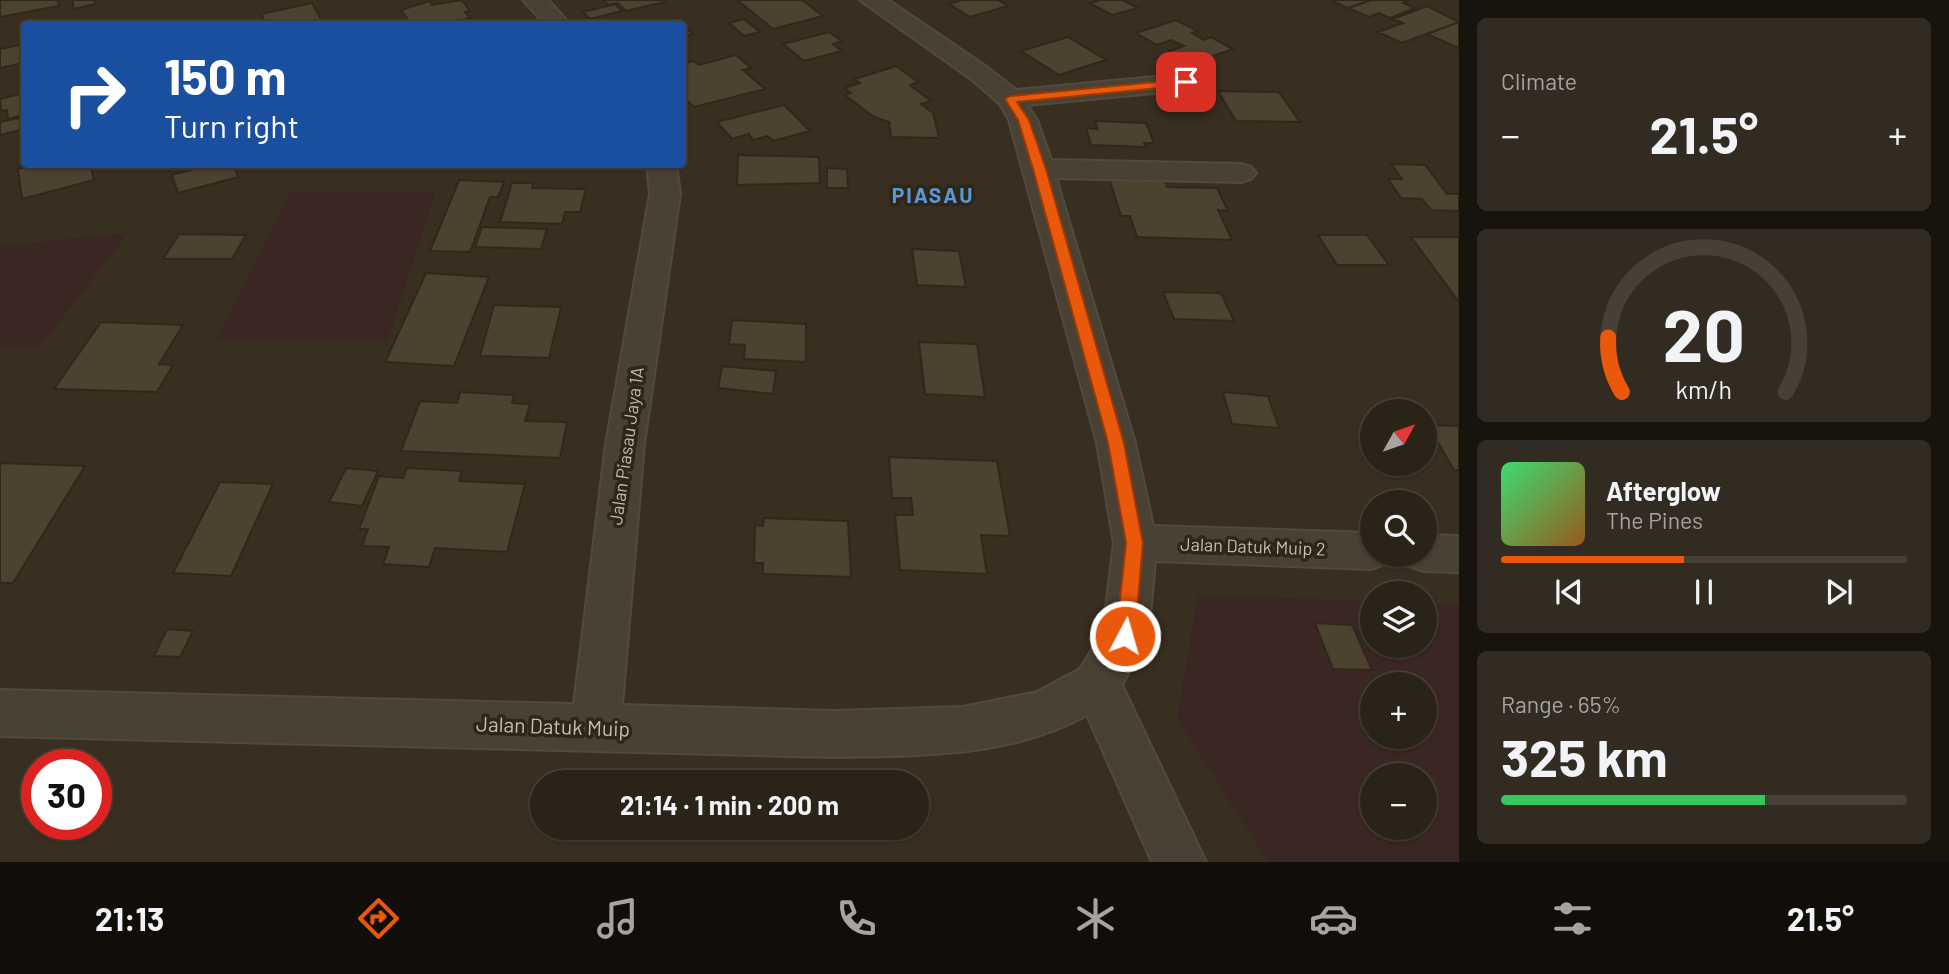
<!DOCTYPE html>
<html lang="en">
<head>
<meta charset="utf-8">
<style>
  body { margin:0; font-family:Barlow,sans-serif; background:#322b21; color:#f1f3f6; height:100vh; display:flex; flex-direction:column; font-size:26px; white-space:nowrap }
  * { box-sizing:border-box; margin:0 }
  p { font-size:23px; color:#a5a4a2 }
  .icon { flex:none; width:38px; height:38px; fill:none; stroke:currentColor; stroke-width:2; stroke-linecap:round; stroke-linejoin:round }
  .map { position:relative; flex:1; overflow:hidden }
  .details { display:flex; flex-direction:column; gap:18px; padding:18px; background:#17130d; width:490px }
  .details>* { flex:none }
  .top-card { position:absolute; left:21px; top:21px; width:665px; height:147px; border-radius:7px; box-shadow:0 2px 5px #0004,0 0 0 2px #464037; background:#1a4fa0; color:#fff; overflow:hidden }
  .needle { width:46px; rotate:50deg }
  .buttons { position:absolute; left:1360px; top:399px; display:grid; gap:14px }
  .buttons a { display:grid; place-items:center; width:77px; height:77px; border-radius:50%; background:#2a2318; box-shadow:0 2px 5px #0004,0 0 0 2px #464037; font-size:35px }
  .speed { position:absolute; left:21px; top:749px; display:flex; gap:14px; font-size:35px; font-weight:700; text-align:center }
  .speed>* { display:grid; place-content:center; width:91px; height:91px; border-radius:50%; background:#2a2318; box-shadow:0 2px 5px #0004,0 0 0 2px #464037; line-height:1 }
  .speed .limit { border:10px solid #d22; background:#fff; color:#111 }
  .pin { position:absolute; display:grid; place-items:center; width:60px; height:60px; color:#fff; margin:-30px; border-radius:14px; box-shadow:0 4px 10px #0006 }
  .me { position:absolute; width:77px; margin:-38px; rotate:6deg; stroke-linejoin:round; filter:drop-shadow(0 0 5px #0008) }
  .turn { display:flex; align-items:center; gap:24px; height:147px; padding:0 28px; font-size:32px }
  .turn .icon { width:91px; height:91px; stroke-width:2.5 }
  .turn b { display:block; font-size:49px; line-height:60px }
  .big { font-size:52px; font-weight:700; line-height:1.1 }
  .details .widget { flex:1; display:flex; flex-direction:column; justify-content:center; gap:10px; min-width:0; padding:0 24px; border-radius:10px; background:#322b21 }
  .details .dial { align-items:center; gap:0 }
  .dial svg { height:182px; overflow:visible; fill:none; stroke:#464037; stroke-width:7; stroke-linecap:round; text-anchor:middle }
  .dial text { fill:#f1f3f6; stroke:none }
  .song { display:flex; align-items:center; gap:21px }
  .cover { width:84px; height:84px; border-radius:10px; background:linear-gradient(135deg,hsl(140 70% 55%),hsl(30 70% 35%)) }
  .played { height:7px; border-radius:4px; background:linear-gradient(90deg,#ea580c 45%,#464037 45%) }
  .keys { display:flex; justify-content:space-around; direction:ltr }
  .heat { display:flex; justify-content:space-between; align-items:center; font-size:38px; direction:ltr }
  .charge { height:10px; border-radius:5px; background:linear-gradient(90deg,#34c759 65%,#464037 0) }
  .trip { position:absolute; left:530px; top:770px; width:399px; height:70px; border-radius:35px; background:#2a2318; box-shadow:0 2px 5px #0004,0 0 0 2px #464037; font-weight:700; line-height:70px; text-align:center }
  .tab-bar { display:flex; height:112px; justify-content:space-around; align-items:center; background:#110e0a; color:#a5a4a2 }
  .tab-bar .icon { width:49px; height:49px }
  .tab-bar .current { color:#ea580c }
  .tab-bar b { font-size:32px; color:#f1f3f6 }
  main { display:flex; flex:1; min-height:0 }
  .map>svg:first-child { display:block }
  .green { fill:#3a2622; fill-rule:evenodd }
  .building { fill:#4d412f; stroke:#2f281b; stroke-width:2 }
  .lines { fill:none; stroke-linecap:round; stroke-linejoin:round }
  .minor-casing { stroke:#524a3d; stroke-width:4 }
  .minor { fill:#494134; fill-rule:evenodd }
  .route { fill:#ea580c; stroke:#983908; stroke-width:2 }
  .labels { text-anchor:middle; stroke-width:7; stroke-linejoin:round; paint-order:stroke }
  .street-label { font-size:18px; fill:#c5bdae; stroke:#2d2619 }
  .far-district-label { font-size:21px; font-weight:bold; letter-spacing:2px; fill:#599ad5; stroke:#2d2619 }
  .near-street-label { font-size:21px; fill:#c5bdae; stroke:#2d2619 }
</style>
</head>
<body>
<main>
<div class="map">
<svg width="1459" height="862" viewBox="0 0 1459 862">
  <rect width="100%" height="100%" fill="#382f20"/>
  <path class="green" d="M291 191H436L388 340H217Z
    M128 233 38 349H0V246Z
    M1198 595 1372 601V646H1424L1425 603 1459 604V862H1268L1177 718ZM1372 684H1424V737H1372ZM1372 775H1424V828H1372Z"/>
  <path class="building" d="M0 0H58L59 6 0 17Z
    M72 0H95L96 4 74 9Z
    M462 0 470 11 465 12 470 18 443 24H428L426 21 411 24 401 10 429 1 432 5Z
    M603 0H663L665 2 626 11 618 3 608 5Z
    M737 0H802L823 16 773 29Z
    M962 0H998L1008 6 970 17 949 4Z
    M1101 0H1123L1138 8 1112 15 1090 3Z
    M1330 0H1371L1348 8Z
    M1371 0H1409L1403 3 1415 8 1390 18 1379 13 1369 17 1348 8Z
    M312 3 322 21 318 23 267 24 261 14Z
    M615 4 622 11 590 19 583 12Z
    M1427 6 1459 22 1402 43 1378 32 1403 23 1393 19Z
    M676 18 693 34 682 36V24H651Z
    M744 19 760 32 744 36 729 23Z
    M1176 20 1198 31 1192 33 1204 40 1211 37 1233 49 1193 63 1170 51 1184 46 1171 40 1157 45 1136 33Z
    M1459 22V48L1427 34Z
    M829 32 842 41 833 44 842 51 804 61 783 44Z
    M1068 37 1106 60 1059 75 1021 51Z
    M24 44V63L0 68V49Z
    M736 55 751 68 743 70 765 89 694 107 682 96V64L694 61 699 65Z
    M896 66 918 82 910 85 931 101 921 104 933 113 939 138 891 137 889 122 874 117 845 95 851 93 845 88 860 83 855 79Z
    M1218 91 1279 92 1300 122 1236 121Z
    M24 93V115L8 119 7 110 1 111 0 99Z
    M784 105 810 131 773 141 768 136 753 140 749 134 732 139 717 122Z
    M19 118 21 130 0 135V122Z
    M1095 121 1146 123 1154 143H1144L1146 147 1091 145 1086 128 1098 129Z
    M738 155 819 157 820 183 737 185Z
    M36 164H90L94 180 22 199 18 169Z
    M211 164H233L238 177 178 193 172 175Z
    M1391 164 1425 165 1447 194H1459V211L1431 210 1422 199 1401 198 1388 179H1402Z
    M827 168 847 169 848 188H827Z
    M1109 178 1165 180 1167 187 1217 188 1228 211 1218 210 1232 240 1137 237 1130 216H1121Z
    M459 180 504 182 498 197H490L470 252 430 251Z
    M512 183H533L532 188 586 189 580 212H565L562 224 500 222Z
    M482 227 547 229 541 249 475 247Z
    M179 234 246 235 232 259H163Z
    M1318 235H1367L1389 265H1337Z
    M1411 237H1459V302Z
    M912 249 959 251 966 287 917 285Z
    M426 273 489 277 454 366 385 362Z
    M1163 292 1221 293 1234 321 1174 319Z
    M494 305 561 307 549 358 480 356Z
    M732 320 806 324V362L744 359 745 345 729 344Z
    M101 322 183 325 159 364 173 365 157 392 54 389Z
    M919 342 977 344 985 397 925 394Z
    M722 366 776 371 773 394 718 388Z
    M460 392 514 395 512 403 530 404 525 421 567 422 560 458 401 451 420 401 457 403Z
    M1223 392 1268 396 1279 428 1232 424Z
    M1428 425 1459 426V470H1454Z
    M889 457 997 461 1010 536 981 535 987 574 900 570 895 515H913L911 498H892Z
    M0 463 85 466 13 583H0Z
    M346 468 378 471 362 506 329 502Z
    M407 468 462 471 459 481 525 484 507 552 435 548 429 567 383 564 389 547 362 546 368 529H359L379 476 403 478Z
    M220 482 273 484 231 576 173 573Z
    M764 518 848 521 851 577 763 574V563H754L755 525 763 526Z
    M1315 623 1352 625 1372 670 1333 669Z
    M167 629 193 631 180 657 154 656Z"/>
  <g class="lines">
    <g class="minor-casing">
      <path id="minor" d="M523 0H548L570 24H545Z
        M860 0H888L988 68 1016 90 1186 74 1195 76 1199 82 1195 88 1186 90 1027 105 1037 120 1051 160 1241 164 1251 167 1256 173 1251 179 1241 182 1056 178 1135 443 1153 526 1372 533V555H1391L1387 563 1372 569 1155 561 1148 636 1122 685 1206 862H1152L1087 715C1009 758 920 755 834 757L0 736V690L574 704 606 444 650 194 647 164H676L680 194 644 444 622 705 834 711 963 707 1037 692 1080 669 1103 632 1114 543 1097 443 1009 120 1000 104 970 78Z
        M1424 535 1459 536V572L1424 571 1409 566 1403 555H1424Z"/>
    </g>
    <use href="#minor" class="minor"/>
  </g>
  <path class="route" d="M1186 79 1191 82 1190 85 1017 102 1029 120 1046 169 1124 443 1143 543 1135 636 1132 642 1125 644 1119 642 1116 636 1126 543 1108 443 1033 169 1018 120 1005 99 1010 96Z"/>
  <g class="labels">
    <g class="street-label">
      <text transform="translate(627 446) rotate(-82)" y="6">Jalan Piasau Jaya 1A</text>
      <text transform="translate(1253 547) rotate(2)" y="6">Jalan Datuk Muip 2</text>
    </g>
    <g class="far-district-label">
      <text x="933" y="203">PIASAU</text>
    </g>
    <g class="near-street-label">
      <text transform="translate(553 727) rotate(2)" y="7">Jalan Datuk Muip</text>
    </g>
  </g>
</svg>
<div class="buttons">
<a><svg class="needle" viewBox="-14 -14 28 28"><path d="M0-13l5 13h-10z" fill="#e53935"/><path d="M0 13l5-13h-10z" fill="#a5a4a2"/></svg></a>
<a><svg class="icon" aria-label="search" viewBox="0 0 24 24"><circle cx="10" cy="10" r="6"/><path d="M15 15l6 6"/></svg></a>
<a><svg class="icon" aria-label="layers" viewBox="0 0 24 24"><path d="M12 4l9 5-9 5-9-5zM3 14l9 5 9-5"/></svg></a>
<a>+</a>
<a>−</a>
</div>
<div class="speed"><div class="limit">30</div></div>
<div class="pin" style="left:1186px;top:82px;background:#d93025"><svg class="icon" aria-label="arrive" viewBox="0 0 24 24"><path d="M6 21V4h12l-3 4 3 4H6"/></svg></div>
<svg class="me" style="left:1125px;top:636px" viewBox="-20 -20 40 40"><circle r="17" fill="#ea580c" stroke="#fff" stroke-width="3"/><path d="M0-11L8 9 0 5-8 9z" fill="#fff"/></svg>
<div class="trip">21:14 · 1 min · 200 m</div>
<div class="top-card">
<div class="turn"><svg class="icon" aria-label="right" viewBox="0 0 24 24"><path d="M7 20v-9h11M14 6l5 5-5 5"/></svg><div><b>150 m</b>Turn right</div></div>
</div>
</div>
<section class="details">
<div class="widget"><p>Climate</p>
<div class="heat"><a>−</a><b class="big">21.5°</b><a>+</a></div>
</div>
<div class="widget dial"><svg viewBox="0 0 100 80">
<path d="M14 69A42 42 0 1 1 86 69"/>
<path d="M14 69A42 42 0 0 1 8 45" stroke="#ea580c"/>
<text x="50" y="56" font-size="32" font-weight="700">20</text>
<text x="50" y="72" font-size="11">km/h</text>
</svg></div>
<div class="widget">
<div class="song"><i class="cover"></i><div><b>Afterglow</b><p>The Pines</p></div></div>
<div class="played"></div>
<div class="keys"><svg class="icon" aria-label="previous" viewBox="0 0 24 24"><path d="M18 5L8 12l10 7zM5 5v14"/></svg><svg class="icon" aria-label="pause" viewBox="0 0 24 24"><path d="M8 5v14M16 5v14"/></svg><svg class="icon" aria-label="next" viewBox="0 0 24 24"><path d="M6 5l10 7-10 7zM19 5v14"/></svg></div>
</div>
<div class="widget"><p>Range · 65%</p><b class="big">325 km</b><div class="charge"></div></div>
</section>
</main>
<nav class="tab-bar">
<b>21:13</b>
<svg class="icon current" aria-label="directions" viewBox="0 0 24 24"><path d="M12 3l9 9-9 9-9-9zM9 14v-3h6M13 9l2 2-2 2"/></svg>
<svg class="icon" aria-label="music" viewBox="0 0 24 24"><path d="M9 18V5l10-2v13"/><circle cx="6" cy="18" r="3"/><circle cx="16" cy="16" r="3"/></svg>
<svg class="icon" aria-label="phone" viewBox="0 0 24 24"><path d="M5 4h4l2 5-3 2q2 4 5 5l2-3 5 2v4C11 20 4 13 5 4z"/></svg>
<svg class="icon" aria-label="climate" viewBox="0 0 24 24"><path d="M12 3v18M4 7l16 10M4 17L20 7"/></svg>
<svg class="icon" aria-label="car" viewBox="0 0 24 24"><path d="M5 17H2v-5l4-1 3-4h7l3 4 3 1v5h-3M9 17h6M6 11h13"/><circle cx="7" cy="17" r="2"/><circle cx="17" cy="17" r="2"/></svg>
<svg class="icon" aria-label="filters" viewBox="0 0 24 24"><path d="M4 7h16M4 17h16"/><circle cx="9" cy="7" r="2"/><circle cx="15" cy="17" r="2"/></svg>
<b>21.5°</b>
</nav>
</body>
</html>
